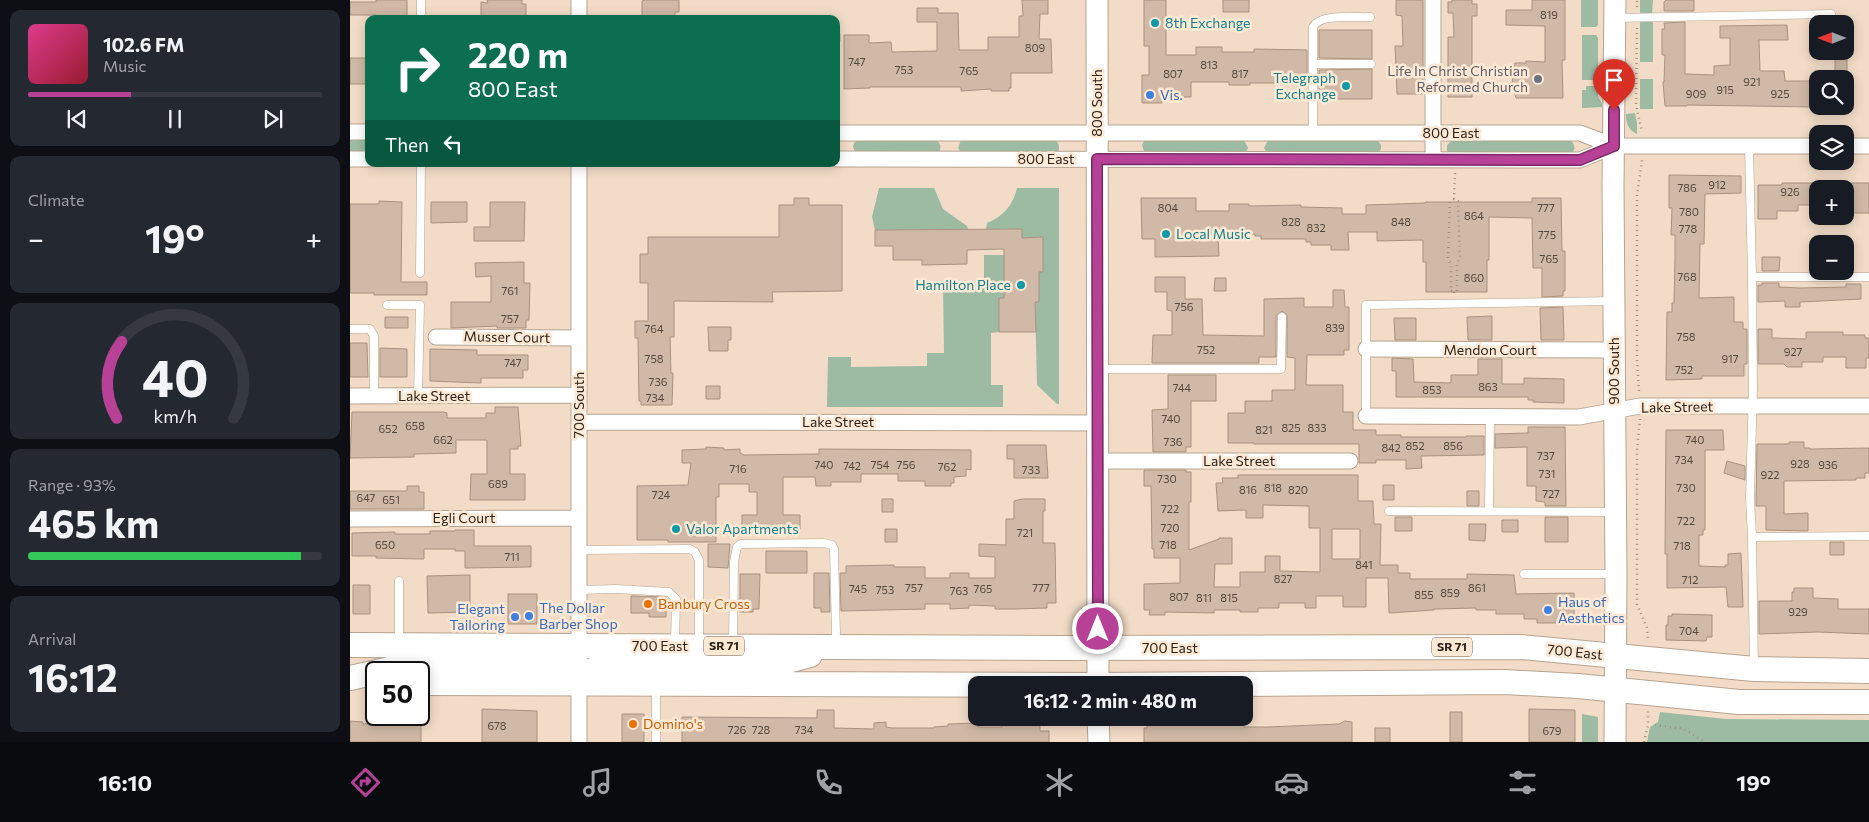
<!DOCTYPE html>
<html lang="en">
<head>
<meta charset="utf-8">
<style>
  body { margin:0; font-family:Commissioner,sans-serif; background:#242831; color:#f1f3f6; height:100vh; display:flex; flex-direction:column; font-size:19px; white-space:nowrap }
  * { box-sizing:border-box; margin:0 }
  p { font-size:16px; color:#9ea1a6 }
  .icon { flex:none; width:28px; height:28px; fill:none; stroke:currentColor; stroke-width:2; stroke-linecap:round; stroke-linejoin:round }
  .map { position:relative; flex:1; overflow:hidden }
  .panel { display:flex; flex-direction:column; gap:10px; padding:10px; background:#0d0f14; width:350px }
  .panel>* { flex:none }
  .top-card { position:absolute; left:15px; top:15px; width:475px; height:152px; border-radius:10px; box-shadow:0 2px 12px #0003; background:#0b6e4f; color:#fff; overflow:hidden }
  .needle { width:32px; rotate:270deg }
  .controls { position:absolute; left:1459px; top:15px; display:grid; gap:10px }
  .controls a { display:grid; place-items:center; width:45px; height:45px; border-radius:10px; background:#171b24; box-shadow:0 2px 12px #0003; font-size:25px }
  .speed { position:absolute; left:15px; top:661px; display:flex; gap:10px; font-size:25px; font-weight:700; text-align:center }
  .speed>* { display:grid; place-content:center; width:65px; height:65px; border-radius:50%; background:#171b24; box-shadow:0 2px 12px #0003; line-height:1 }
  .speed .limit { border:2px solid #111; border-radius:8px; background:#fff; color:#111 }
  .pin { position:absolute; display:grid; place-items:center; width:42px; height:42px; color:#fff; margin:-51px -21px; border-radius:50% 50% 50% 0; rotate:-45deg; box-shadow:0 0 5px #0007 }
  .pin .icon { rotate:45deg }
  .me { position:absolute; width:55px; margin:-28px; rotate:0deg; stroke-linejoin:round; filter:drop-shadow(0 0 4px #0008) }
  .turn { display:flex; align-items:center; gap:18px; height:105px; padding:0 20px; font-size:22px }
  .turn .icon { width:65px; height:65px; stroke-width:2.5 }
  .turn b { display:block; font-size:35px; line-height:42px }
  .then { display:flex; align-items:center; height:48px; padding:0 20px; background:#0003; gap:10px; font-size:19px }
  .big { font-size:38px; font-weight:700; line-height:1.1 }
  .panel .tile { flex:1; display:flex; flex-direction:column; justify-content:center; gap:8px; min-width:0; padding:0 18px; border-radius:10px; background:#242831 }
  .panel .dial { align-items:center; gap:0 }
  .dial svg { height:130px; overflow:visible; fill:none; stroke:#363941; stroke-width:7; stroke-linecap:round; text-anchor:middle }
  .dial text { fill:#f1f3f6; stroke:none }
  .song { display:flex; align-items:center; gap:15px }
  .cover { width:60px; height:60px; border-radius:8px; background:linear-gradient(135deg,hsl(330 70% 55%),hsl(350 70% 35%)) }
  .played { height:5px; border-radius:2px; background:linear-gradient(90deg,#b74197 35%,#363941 35%) }
  .keys { display:flex; justify-content:space-around; direction:ltr }
  .heat { display:flex; justify-content:space-between; align-items:center; font-size:28px; direction:ltr }
  .charge { height:8px; border-radius:4px; background:linear-gradient(90deg,#34c759 93%,#363941 0) }
  .trip { position:absolute; left:618px; top:676px; width:285px; height:50px; border-radius:10px; background:#171b24; box-shadow:0 2px 12px #0003; font-weight:700; line-height:50px; text-align:center }
  .tab-bar { display:flex; height:80px; justify-content:space-around; align-items:center; background:#090b0e; color:#9ea1a6 }
  .tab-bar .icon { width:35px; height:35px }
  .tab-bar .on { color:#b74197 }
  .tab-bar b { font-size:22px; color:#f1f3f6 }
  main { display:flex; flex:1; min-height:0 }
  .map>svg:first-child { display:block }
  .green { fill:#9cbba2 }
  .building { fill:#d0b9a6; stroke:#a89280; fill-rule:evenodd }
  .lines { fill:none; stroke-linecap:round; stroke-linejoin:round }
  .lane-casing { stroke:#b7a38f; stroke-width:9 }
  .street-casing { stroke:#b7a38f; stroke-width:17 }
  .secondary-casing { stroke:#b7a38f; stroke-width:23 }
  .primary-casing { stroke:#b7a38f; stroke-width:26 }
  .path { stroke:#a19181; stroke-width:2.5; stroke-dasharray:1 4; stroke-linecap:butt }
  .lane { stroke:#fff; stroke-width:8 }
  .street { stroke:#fff; stroke-width:15 }
  .secondary { stroke:#fff; stroke-width:21 }
  .primary { stroke:#fff; stroke-width:24 }
  .route-casing { stroke:#772a62; stroke-width:12 }
  .route { stroke:#b74197; stroke-width:9 }
  .culture-dot { fill:#0f9aa8; stroke:#ffe9d4; stroke-width:2 }
  .worship-dot { fill:#6b7280; stroke:#ffe9d4; stroke-width:2 }
  .shop-dot { fill:#3f7fe0; stroke:#ffe9d4; stroke-width:2 }
  .food-dot { fill:#e8710a; stroke:#ffe9d4; stroke-width:2 }
  .labels { text-anchor:middle; stroke-width:5; stroke-linejoin:round; paint-order:stroke }
  .number-label { font-size:11px; fill:#55493e }
  .shield { fill:#ffe9d4; stroke:#6b5f53; stroke-width:1 }
  .shield-label { font-size:12px; font-weight:bold; fill:#2c241c }
  .culture-label { font-size:14px; fill:#0d838f; stroke:#ffe9d4; text-anchor:start }
  .worship-label { font-size:14px; fill:#5b616d; stroke:#ffe9d4; text-anchor:end }
  .shop-label { font-size:14px; fill:#366cbe; stroke:#ffe9d4; text-anchor:start }
  .street-label { font-size:14px; fill:#2c241c; stroke:#ffe9d4 }
  .food-label { font-size:14px; fill:#c56008; stroke:#ffe9d4; text-anchor:start }
</style>
</head>
<body>
<main>
<section class="panel">
<div class="tile">
<div class="song"><i class="cover"></i><div><b>102.6 FM</b><p>Music</p></div></div>
<div class="played"></div>
<div class="keys"><svg class="icon" aria-label="previous" viewBox="0 0 24 24"><path d="M18 5L8 12l10 7zM5 5v14"/></svg><svg class="icon" aria-label="pause" viewBox="0 0 24 24"><path d="M8 5v14M16 5v14"/></svg><svg class="icon" aria-label="next" viewBox="0 0 24 24"><path d="M6 5l10 7-10 7zM19 5v14"/></svg></div>
</div>
<div class="tile"><p>Climate</p>
<div class="heat"><a>−</a><b class="big">19°</b><a>+</a></div>
</div>
<div class="tile dial"><svg viewBox="0 0 100 80">
<path d="M14 69A42 42 0 1 1 86 69"/>
<path d="M14 69A42 42 0 0 1 17 22" stroke="#b74197"/>
<text x="50" y="56" font-size="32" font-weight="700">40</text>
<text x="50" y="72" font-size="11">km/h</text>
</svg></div>
<div class="tile"><p>Range · 93%</p><b class="big">465 km</b><div class="charge"></div></div>
<div class="tile"><p>Arrival</p><b class="big">16:12</b></div>
</section>
<div class="map">
<svg width="1519" height="742" viewBox="0 0 1519 742">
  <rect width="100%" height="100%" fill="#f2dcc7"/>
  <path class="green" d="M1231 0H1248V25L1246 27H1231Z
    M1290 0H1303L1302 14H1290Z
    M1290 22H1303V62H1290Z
    M1232 35H1246L1248 38V80H1232Z
    M1290 79H1303V109H1290Z
    M1236 86H1248V97L1252 103V107L1232 108V90H1236Z
    M1285 113 1287 123V134C1278 130 1276 123 1276 114Z
    M0 139 19 140V155H0Z
    M510 139 587 140C590 144 592 147 589 152H505L503 147 504 143Z
    M704 139C709 142 710 147 708 153L612 154 608 148 611 140Z
    M1104 139 1220 140C1225 144 1226 149 1222 153H1101L1097 151V145Z
    M799 140H894L898 148 895 154H795L792 145 794 141Z
    M918 140H1027L1031 145V149L1028 153H917L914 148Z
    M529 188H584L593 209 617 226 618 229 525 230 522 217Z
    M667 188H709V404H707L687 385 685 302H689V272H693V238H672V229H636L637 223C654 216 663 205 667 188Z
    M634 255H658V267H654V298H649V332L641 333V385H653V407H477L478 357H501V367L577 366V353H594L593 285 634 284Z
    M1310 712 1376 719 1519 720V742H1297L1300 727 1308 722Z
    M1232 714 1248 717V742H1232Z"/>
  <path class="building" d="M26 0H57V19H26V15H0V2H26Z
    M137 0H172V4H176V15L168 17V19H131V2L138 3Z
    M295 0H329V12H325V19H292V1Z
    M672 0H698V14H690L689 39H701L702 73H661V88H659V91H641V89L611 91V87H520V88L494 89V35H519V43L541 42 542 52 587 51V22H567V8H588V13H608L609 50H638V37H669V16H673Z
    M794 0H816V55H846V47H872V52H904V49L957 50V83H900V85H879V82H841V97H812V103H792V75H799V46H794Z
    M873 0H899V12H873Z
    M1046 0H1073V94H1047L1045 46H1053L1052 16 1046 15Z
    M1102 0H1122V4H1127V16H1122V97H1098V37H1104L1103 13H1098V2H1102Z
    M1182 0H1215V60H1212L1213 98H1166L1162 83 1165 63H1176V61L1195 62V26L1156 25V10H1182Z
    M1316 0H1344V11H1314V2Z
    M1335 22V74L1364 75V66L1380 65V38H1370V26L1437 25 1438 40H1409L1410 71H1434L1435 81H1463V107L1337 105V106H1315L1313 82H1314L1315 55H1312V29H1315L1314 23Z
    M969 30H1022V59L969 58Z
    M0 58H19V84H0Z
    M1485 59H1497V73H1485Z
    M1022 69V99H969V70Z
    M1319 175 1391 176V193L1355 194 1354 244H1350L1349 298 1384 297V322H1393V329H1397V364H1394V376H1352V379L1316 380 1317 312H1322V303H1324L1325 259V235H1321L1322 208H1319Z
    M1432 183H1468V205H1448V211H1427V219H1408V185H1432Z
    M1496 183H1519V213H1502V203H1496Z
    M444 198H459V205H492V291L422 292 423 302 324 301V337H320L321 373H323L322 405H291V401H289L288 338H285V321H298V283H290V254H298V237H429V205H444Z
    M791 198H846V211H879V204H899V206L951 205V207L992 208V214H1016V205L1075 203V202H1182V198H1211L1212 251H1215V291H1213V296L1192 297V268H1183L1182 218 1139 217V260H1137V292H1076V262H1073V240L1027 241V232H998L999 250H981V245H961V242H956V239H911V236H905V234L868 233 869 256 805 257V239H792Z
    M29 201 52 202 51 282H77V295H24V293H0V204H29Z
    M81 202H117V222L81 223Z
    M140 202H175L174 241H124V227H140Z
    M672 229V238L693 237V272H689V302H685L686 332H649V298H654V249L617 250V264L572 265V260H543V246H525V230Z
    M1412 257H1430L1429 271H1412Z
    M174 262V283H180L179 320H176V328H147V326L101 328V302H141V276L126 277 125 263Z
    M805 277H835V299H852L853 335 914 336V299L954 298V307H983V290H994L995 307H999V350H994V355H957L956 385H993V412H1003V430H1026V435H1051V437H1116V436H1134V455L1071 456 1072 468 1056 469V460H1026V463H1009V444H904V443H878V413H895V401H922V390H945V358L937 357V315L932 311 926 316V357H909V363H802L803 335H822V311L817 310V292H805Z
    M865 278H876V291H864Z
    M1412 283H1429V287L1450 288 1496 287V284H1511V299L1450 302V307H1435V301L1408 302V285H1412Z
    M1213 307 1214 340H1191L1190 308Z
    M1142 316V340H1118L1117 317Z
    M35 317H58V328H35Z
    M1044 318H1066V340H1045Z
    M358 327H381V340H378V351H359Z
    M1408 329H1422V338L1456 339V332H1493V335H1515V338H1519V358H1516V368H1496V357H1473V362H1452V367H1437L1434 364H1408Z
    M0 343H17L18 377H0Z
    M30 348 57 349V377H30Z
    M80 349 127 350V355H178V370H173V378H131V383L80 381Z
    M1042 358 1063 359 1064 382 1101 383V375H1128V359H1152V384H1174V378L1214 379V403L1183 402V400H1178V397H1046V371H1042Z
    M818 375H866V401H841V447H836V452H803L802 410 818 409Z
    M356 386H370V399H356Z
    M145 407H168L171 446H168V449H160V474H175V500H120L121 474H137V440H106V453L64 454V457L0 458 2 412H94L97 413V418H136V413H145Z
    M1178 427H1215L1216 506H1195V502L1186 501V486H1177V447L1145 448V434L1178 433Z
    M1316 430H1373L1374 450H1355V530H1353V535H1349V566L1375 567V565H1378V554L1391 553 1393 607H1378L1376 587 1317 588V554H1315Z
    M1439 442H1454V448H1460V449L1519 448V473H1515V478H1506V480L1434 481V514L1458 513V531L1416 530V506H1406L1407 444H1439Z
    M657 445H696L698 478H664V459H657Z
    M356 447 374 448V450L390 449V453L394 455 469 454V449L621 450V470L616 469V476L604 477V483H601V486H575V481H548V474H511V482H481V486H466L465 477H433V515H450V529L392 528V515H407V492H399V484H369V497H366V542H318V540H287V486L338 485 341 463H332V450L356 449Z
    M1377 461 1395 466V480L1374 473Z
    M794 470H836V472H841V502H839V550L869 539V538H882V564H865L864 587H890V572H915V556H930V571L970 572V528H959V506L913 505V518H896V510L868 511 866 483H873L872 478H888V475H1008V501H1023L1024 524H1031L1030 565H1048V573H1060V579H1117V574L1164 575 1166 594 1224 593V623H1187V619H1174V614H1146V610H1126V608L1084 609V610L1039 613 1038 578H1016V607H993V596H966V608H955V603H929V608H908V612H890V610H864V613L815 612V615H799L800 610H794V584L830 583V558H804V549H802L801 486H794ZM982 529H1010V559H982Z
    M1033 485H1044V500H1033Z
    M57 486H69V492H74V509H0V491H57Z
    M1117 491H1129V506H1117Z
    M532 499H543V512H532Z
    M672 499H695V511H693V543H705L706 603H697V608L664 609H645V606L619 605V608L600 609V604H575V609L491 611 490 573H496V566L544 565V567H575V578H600V573H619V578H645V557L629 556V544L656 545V519H664V501Z
    M1045 517H1062V531H1045Z
    M1195 517H1218V542H1195Z
    M1152 520H1168V532H1152Z
    M1119 524H1136L1135 541 1119 540Z
    M535 529H547V542H535Z
    M105 530H124V546H181V567L115 568V551H105V549H74V559L26 558V556H2V533L45 532V534H80V531H105Z
    M1480 542H1494V555H1480Z
    M358 544H380L378 568 358 567Z
    M416 551H457V573H416Z
    M464 573H479L480 612H471V608H464Z
    M390 574H410L409 609H403V612H390Z
    M120 575V612L78 613 77 576Z
    M3 585H20V614H3Z
    M1444 588H1463V598L1488 599V609H1519V634L1468 632 1409 634V601H1442V592H1444Z
    M158 594H187V624H158Z
    M281 596 316 597V617H299V613H281Z
    M1322 614 1362 615V637H1357L1356 641 1316 640V625H1318V616H1322Z
    M132 709 187 711V742H132Z
    M1179 709 1225 710V742H1179Z
    M467 710H484V728L524 729V723L536 722V727L542 728H584V727L598 726V724L628 723V727H652V723H690V731H699V742H332V717L467 718Z
    M1100 712H1112V742H1100Z
    M272 714H294V742H272Z
    M0 721 13 722V724L71 721V742H0Z
    M995 721 1002 722V742H794V728H797V723L894 724V727H918L989 724Z
    M1025 728H1040V742H1025Z"/>
  <g class="lines">
    <g class="lane-casing">
      <path id="lane" d="M71 0V19
        M1265 18 1481 14
        M486 40V35
        M963 64H1021
        M963 133V27C970 13 1005 18 1020 17
        M1399 146 1402 277 1403 387 1400 497 1402 537 1404 667
        M70 273 71 164
        M1402 277H1519
        M37 305H70L68 396
        M0 329H20L24 336V396
        M750 369H931L932 317
        M1016 416V305L1263 301
        M1039 511 1264 512
        M1139 511 1140 416
        M1402 537 1519 536
        M229 550 340 549 345 552 349 560V645
        M1174 574H1264
        M49 581V643
        M229 590 266 589 319 592 326 599 325 644
        M383 644 384 562 387 547 391 544 474 543 482 545 484 549 486 636 491 642
        M306 687V742"/>
    </g>
    <g class="street-casing">
      <path id="street" d="M1083 0V159
        M229 19V0
        M0 132H19
        M486 133H1230L1264 146H1468
        M1495 146H1519
        M0 159H19
        M486 159 1230 160 1264 146
        M86 337 229 338
        M1016 349 1264 350
        M0 396 229 395
        M1016 416 1229 417 1290 406H1519
        M229 422 748 423
        M748 461H1000
        M0 519 229 518
        M229 646V164
        M229 685V742"/>
    </g>
    <g class="secondary-casing">
      <path id="secondary" d="M747 0 748 685
        M1265 0 1263 184 1266 574 1265 742
        M748 718 749 742"/>
    </g>
    <g class="primary-casing">
      <path id="primary" d="M0 645 712 648 1172 647 1404 669 1519 671
        M0 678 49 667 205 666 216 664 224 660 229 646
        M69 683 748 685 1155 682 1228 686 1389 702H1519
        M229 685 243 670 261 666 427 664 460 655"/>
    </g>
    <path class="path" d="M1287 7V0
      M1287 28 1286 105 1292 132
      M1104 199 1100 202 1098 259 1101 264V291H1104
      M1104 293V291H1107V265L1110 258 1108 201 1104 199 1105 173
      M1289 391 1287 360V195L1292 160
      M1290 419 1287 450V604L1297 628 1298 641
      M1305 725 1334 729 1355 742
      M1294 742 1298 725V711"/>
    <use href="#lane" class="lane"/>
    <use href="#street" class="street"/>
    <use href="#secondary" class="secondary"/>
    <use href="#primary" class="primary"/>
  </g>
  <g class="lines">
    <g class="route-casing">
      <path id="route" d="M748 629 747 159 1230 160 1264 146V110"/>
    </g>
    <use href="#route" class="route"/>
  </g>
  <g class="culture-dot">
    <circle cx="805" cy="23" r="5"/>
    <circle cx="996" cy="86" r="5"/>
    <circle cx="816" cy="234" r="5"/>
    <circle cx="671" cy="285" r="5"/>
    <circle cx="326" cy="529" r="5"/>
  </g>
  <circle class="worship-dot" cx="1188" cy="79" r="5"/>
  <g class="shop-dot">
    <circle cx="800" cy="95" r="5"/>
    <circle cx="1198" cy="610" r="5"/>
    <circle cx="179" cy="616" r="5"/>
    <circle cx="165" cy="617" r="5"/>
  </g>
  <g class="food-dot">
    <circle cx="298" cy="604" r="5"/>
    <circle cx="283" cy="724" r="5"/>
  </g>
  <g class="labels">
    <g class="number-label">
      <text x="1199" y="19">819</text>
      <text x="685" y="52">809</text>
      <text x="507" y="66">747</text>
      <text x="859" y="69">813</text>
      <text x="554" y="74">753</text>
      <text x="619" y="75">765</text>
      <text x="823" y="78">807</text>
      <text x="890" y="78">817</text>
      <text x="1402" y="86">921</text>
      <text x="1375" y="94">915</text>
      <text x="1346" y="98">909</text>
      <text x="1430" y="98">925</text>
      <text x="1367" y="189">912</text>
      <text x="1337" y="192">786</text>
      <text x="1440" y="196">926</text>
      <text x="818" y="212">804</text>
      <text x="1196" y="212">777</text>
      <text x="1339" y="216">780</text>
      <text x="1124" y="220">864</text>
      <text x="941" y="226">828</text>
      <text x="1051" y="226">848</text>
      <text x="966" y="232">832</text>
      <text x="1338" y="233">778</text>
      <text x="1197" y="239">775</text>
      <text x="1199" y="263">765</text>
      <text x="1337" y="281">768</text>
      <text x="1124" y="282">860</text>
      <text x="160" y="295">761</text>
      <text x="834" y="311">756</text>
      <text x="160" y="323">757</text>
      <text x="985" y="332">839</text>
      <text x="304" y="333">764</text>
      <text x="1336" y="341">758</text>
      <text x="856" y="354">752</text>
      <text x="1443" y="356">927</text>
      <text x="304" y="363">758</text>
      <text x="1380" y="363">917</text>
      <text x="163" y="367">747</text>
      <text x="1334" y="374">752</text>
      <text x="308" y="386">736</text>
      <text x="1138" y="391">863</text>
      <text x="832" y="392">744</text>
      <text x="1082" y="394">853</text>
      <text x="305" y="402">734</text>
      <text x="821" y="423">740</text>
      <text x="65" y="430">658</text>
      <text x="941" y="432">825</text>
      <text x="967" y="432">833</text>
      <text x="38" y="433">652</text>
      <text x="914" y="434">821</text>
      <text x="93" y="444">662</text>
      <text x="1345" y="444">740</text>
      <text x="823" y="446">736</text>
      <text x="1065" y="450">852</text>
      <text x="1103" y="450">856</text>
      <text x="1041" y="452">842</text>
      <text x="1196" y="460">737</text>
      <text x="1334" y="464">734</text>
      <text x="1450" y="468">928</text>
      <text x="474" y="469">740</text>
      <text x="530" y="469">754</text>
      <text x="556" y="469">756</text>
      <text x="1478" y="469">936</text>
      <text x="502" y="470">742</text>
      <text x="597" y="471">762</text>
      <text x="388" y="473">716</text>
      <text x="681" y="474">733</text>
      <text x="1197" y="478">731</text>
      <text x="1420" y="479">922</text>
      <text x="817" y="483">730</text>
      <text x="148" y="488">689</text>
      <text x="923" y="492">818</text>
      <text x="1336" y="492">730</text>
      <text x="898" y="494">816</text>
      <text x="948" y="494">820</text>
      <text x="1201" y="498">727</text>
      <text x="311" y="499">724</text>
      <text x="16" y="502">647</text>
      <text x="41" y="504">651</text>
      <text x="820" y="513">722</text>
      <text x="1336" y="525">722</text>
      <text x="820" y="532">720</text>
      <text x="675" y="537">721</text>
      <text x="35" y="549">650</text>
      <text x="818" y="549">718</text>
      <text x="1332" y="550">718</text>
      <text x="162" y="561">711</text>
      <text x="1014" y="569">841</text>
      <text x="933" y="583">827</text>
      <text x="1340" y="584">712</text>
      <text x="564" y="592">757</text>
      <text x="691" y="592">777</text>
      <text x="1127" y="592">861</text>
      <text x="508" y="593">745</text>
      <text x="633" y="593">765</text>
      <text x="535" y="594">753</text>
      <text x="609" y="595">763</text>
      <text x="1100" y="597">859</text>
      <text x="1074" y="599">855</text>
      <text x="829" y="601">807</text>
      <text x="854" y="602">811</text>
      <text x="879" y="602">815</text>
      <text x="1448" y="616">929</text>
      <text x="1339" y="635">704</text>
      <text x="147" y="730">678</text>
      <text x="387" y="734">726</text>
      <text x="411" y="734">728</text>
      <text x="454" y="734">734</text>
      <text x="1202" y="735">679</text>
    </g>
    <g class="shield">
      <rect x="354" y="636.5" width="40" height="19" rx="4"/>
      <rect x="1082" y="637.5" width="40" height="19" rx="4"/>
    </g>
    <g class="shield-label">
      <text x="374" y="650">SR 71</text>
      <text x="1102" y="651">SR 71</text>
    </g>
    <g class="culture-label">
      <text x="815" y="28">8th Exchange</text>
      <text x="986" y="83" text-anchor="end">Telegraph<tspan x="986" dy="16">Exchange</tspan></text>
      <text x="826" y="239">Local Music</text>
      <text x="661" y="290" text-anchor="end">Hamilton Place</text>
      <text x="336" y="534">Valor Apartments</text>
    </g>
    <g class="worship-label">
      <text x="1178" y="76">Life In Christ Christian<tspan x="1178" dy="16">Reformed Church</tspan></text>
    </g>
    <g class="shop-label">
      <text x="810" y="100">Vis.</text>
      <text x="1208" y="607">Haus of<tspan x="1208" dy="16">Aesthetics</tspan></text>
      <text x="189" y="613">The Dollar<tspan x="189" dy="16">Barber Shop</tspan></text>
      <text x="155" y="614" text-anchor="end">Elegant<tspan x="155" dy="16">Tailoring</tspan></text>
    </g>
    <g class="street-label">
      <text transform="translate(747 103) rotate(-90)" y="5">800 South</text>
      <text x="1101" y="138">800 East</text>
      <text x="696" y="164">800 East</text>
      <text transform="translate(157 337) rotate(1)" y="5">Musser Court</text>
      <text x="1140" y="355">Mendon Court</text>
      <text transform="translate(1264 371) rotate(-90)" y="5">900 South</text>
      <text x="84" y="401">Lake Street</text>
      <text transform="translate(229 405) rotate(-90)" y="5">700 South</text>
      <text transform="translate(1327 407) rotate(-1)" y="5">Lake Street</text>
      <text x="488" y="427">Lake Street</text>
      <text x="889" y="466">Lake Street</text>
      <text x="114" y="523">Egli Court</text>
      <text x="310" y="651">700 East</text>
      <text x="820" y="653">700 East</text>
      <text transform="translate(1225 652) rotate(6)" y="5">700 East</text>
    </g>
    <g class="food-label">
      <text x="308" y="609">Banbury Cross</text>
      <text x="293" y="729">Domino's</text>
    </g>
  </g>
</svg>
<div class="controls">
<a><svg class="needle" viewBox="-14 -14 28 28"><path d="M0-13l5 13h-10z" fill="#e53935"/><path d="M0 13l5-13h-10z" fill="#9ea1a6"/></svg></a>
<a><svg class="icon" aria-label="search" viewBox="0 0 24 24"><circle cx="10" cy="10" r="6"/><path d="M15 15l6 6"/></svg></a>
<a><svg class="icon" aria-label="layers" viewBox="0 0 24 24"><path d="M12 4l9 5-9 5-9-5zM3 14l9 5 9-5"/></svg></a>
<a>+</a>
<a>−</a>
</div>
<div class="speed"><div class="limit">50</div></div>
<div class="pin" style="left:1264px;top:110px;background:#d93025"><svg class="icon" aria-label="arrive" viewBox="0 0 24 24"><path d="M6 21V4h12l-3 4 3 4H6"/></svg></div>
<svg class="me" style="left:748px;top:629px" viewBox="-20 -20 40 40"><circle r="17" fill="#b74197" stroke="#fff" stroke-width="3"/><path d="M0-11L8 9 0 5-8 9z" fill="#fff"/></svg>
<div class="trip">16:12 · 2 min · 480 m</div>
<div class="top-card">
<div class="turn"><svg class="icon" aria-label="right" viewBox="0 0 24 24"><path d="M7 20v-9h11M14 6l5 5-5 5"/></svg><div><b>220 m</b>800 East</div></div>
<div class="then">Then<svg class="icon" aria-label="left" viewBox="0 0 24 24"><path d="M17 20v-9H6M10 6l-5 5 5 5"/></svg></div>
</div>
</div>
</main>
<nav class="tab-bar">
<b>16:10</b>
<svg class="icon on" aria-label="directions" viewBox="0 0 24 24"><path d="M12 3l9 9-9 9-9-9zM9 14v-3h6M13 9l2 2-2 2"/></svg>
<svg class="icon" aria-label="music" viewBox="0 0 24 24"><path d="M9 18V5l10-2v13"/><circle cx="6" cy="18" r="3"/><circle cx="16" cy="16" r="3"/></svg>
<svg class="icon" aria-label="phone" viewBox="0 0 24 24"><path d="M5 4h4l2 5-3 2q2 4 5 5l2-3 5 2v4C11 20 4 13 5 4z"/></svg>
<svg class="icon" aria-label="climate" viewBox="0 0 24 24"><path d="M12 3v18M4 7l16 10M4 17L20 7"/></svg>
<svg class="icon" aria-label="car" viewBox="0 0 24 24"><path d="M5 17H2v-5l4-1 3-4h7l3 4 3 1v5h-3M9 17h6M6 11h13"/><circle cx="7" cy="17" r="2"/><circle cx="17" cy="17" r="2"/></svg>
<svg class="icon" aria-label="filters" viewBox="0 0 24 24"><path d="M4 7h16M4 17h16"/><circle cx="9" cy="7" r="2"/><circle cx="15" cy="17" r="2"/></svg>
<b>19°</b>
</nav>
</body>
</html>
